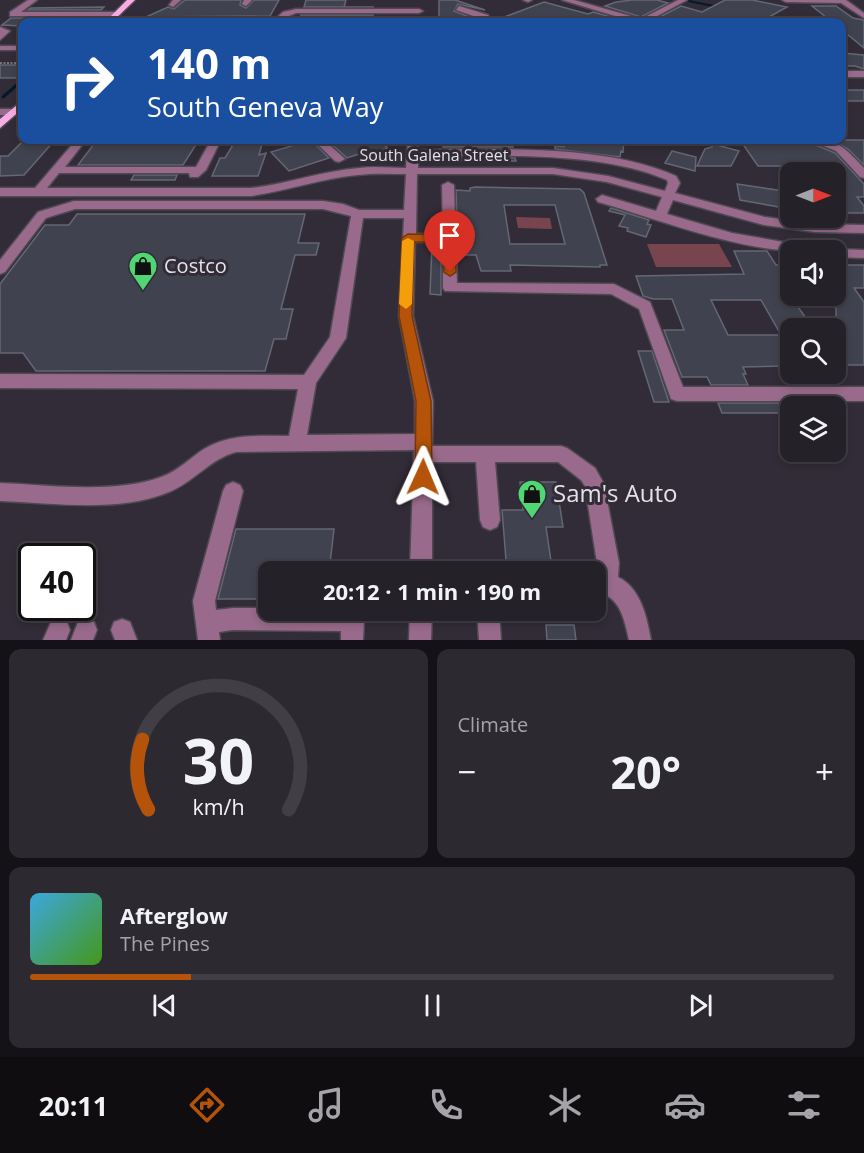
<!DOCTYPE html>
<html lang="en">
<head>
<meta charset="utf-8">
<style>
  body { margin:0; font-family:"Open Sans",sans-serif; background:#2d2931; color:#f1f3f6; height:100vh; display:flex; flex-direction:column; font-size:22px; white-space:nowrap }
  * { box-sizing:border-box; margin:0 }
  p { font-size:20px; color:#a3a3a8 }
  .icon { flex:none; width:33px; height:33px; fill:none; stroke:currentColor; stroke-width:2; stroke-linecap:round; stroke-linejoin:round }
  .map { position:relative; height:640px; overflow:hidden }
  .drawer { display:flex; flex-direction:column; gap:9px; padding:9px; background:#141217; flex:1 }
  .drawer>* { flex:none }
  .banner { position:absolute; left:18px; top:18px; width:828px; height:126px; border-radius:12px; box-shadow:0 3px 9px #0003,0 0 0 2px #423e46; background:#1a4fa0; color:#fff; overflow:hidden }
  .needle { width:39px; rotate:90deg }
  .tools { position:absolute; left:780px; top:162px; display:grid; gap:12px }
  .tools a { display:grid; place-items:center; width:66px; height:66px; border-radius:12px; background:#252129; box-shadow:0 3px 9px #0003,0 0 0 2px #423e46; font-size:30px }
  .speed { position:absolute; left:18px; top:543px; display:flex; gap:12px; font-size:30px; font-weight:700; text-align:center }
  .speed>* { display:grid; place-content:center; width:78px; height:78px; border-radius:50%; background:#252129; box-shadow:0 3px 9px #0003,0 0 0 2px #423e46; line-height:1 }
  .speed .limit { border:3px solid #111; border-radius:9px; background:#fff; color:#111 }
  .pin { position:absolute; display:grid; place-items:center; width:51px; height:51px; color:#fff; margin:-62px -26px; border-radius:50% 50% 50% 0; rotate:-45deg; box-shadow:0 0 6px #0007 }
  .pin .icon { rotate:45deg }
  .me { position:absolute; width:66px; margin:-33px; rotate:1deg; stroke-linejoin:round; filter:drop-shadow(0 0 4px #0008) }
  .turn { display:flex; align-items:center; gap:21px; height:126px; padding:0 30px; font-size:27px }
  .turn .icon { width:78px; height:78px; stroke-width:2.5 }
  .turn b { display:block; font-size:42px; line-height:51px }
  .big { font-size:45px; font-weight:700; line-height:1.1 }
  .drawer .tile { flex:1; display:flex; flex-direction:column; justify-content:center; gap:9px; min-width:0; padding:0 21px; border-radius:12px; background:#2d2931 }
  .drawer .dial { align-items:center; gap:0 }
  .dial svg { height:156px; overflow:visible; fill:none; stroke:#423e46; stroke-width:7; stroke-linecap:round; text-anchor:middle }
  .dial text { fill:#f1f3f6; stroke:none }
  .song { display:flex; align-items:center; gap:18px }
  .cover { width:72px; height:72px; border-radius:9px; background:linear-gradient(135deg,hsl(200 70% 55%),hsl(100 70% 35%)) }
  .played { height:6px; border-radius:3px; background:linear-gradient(90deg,#b45309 20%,#423e46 20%) }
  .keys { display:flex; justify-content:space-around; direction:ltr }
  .heat { display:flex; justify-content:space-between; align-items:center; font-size:33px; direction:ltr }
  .drawer .tiles { flex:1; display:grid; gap:9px; grid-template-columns:1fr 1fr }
  .tile:last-child { grid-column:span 2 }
  .trip { position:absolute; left:258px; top:561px; width:348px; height:60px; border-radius:12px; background:#252129; box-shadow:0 3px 9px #0003,0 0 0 2px #423e46; font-weight:700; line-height:60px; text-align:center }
  .dock { display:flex; height:96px; justify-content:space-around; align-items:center; background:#0f0d10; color:#a3a3a8 }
  .dock .icon { width:42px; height:42px }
  .dock .on { color:#b45309 }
  .dock b { font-size:27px; color:#f1f3f6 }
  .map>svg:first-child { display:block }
  .green { fill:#78454e }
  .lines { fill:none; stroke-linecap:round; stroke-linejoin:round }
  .stream-far1 { stroke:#031929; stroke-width:2 }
  .stream { stroke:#031929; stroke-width:3 }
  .building { fill:#40434f; stroke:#646774; stroke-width:1.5; fill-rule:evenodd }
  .minor-casing { stroke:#4e4953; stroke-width:3 }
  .major-casing { stroke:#4e4953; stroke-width:3 }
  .path { stroke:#918d96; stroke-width:1.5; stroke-dasharray:2 1.5; stroke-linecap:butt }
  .minor { fill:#996a8b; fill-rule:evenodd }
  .major { fill:#f9abe3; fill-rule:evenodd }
  .route { fill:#b45309; stroke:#753606; stroke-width:1.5 }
  .slow { fill:#f59e0b }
  .labels { text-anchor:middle; stroke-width:6; stroke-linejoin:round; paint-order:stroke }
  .far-street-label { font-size:16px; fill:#e4e1e8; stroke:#312c37 }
  .poi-label { font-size:20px; fill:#e4e1e8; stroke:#312c37; text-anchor:start }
  .near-poi-label { font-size:24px; fill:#e4e1e8; stroke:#312c37; text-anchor:start }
</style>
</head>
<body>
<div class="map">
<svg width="864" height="640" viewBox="0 0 864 640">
  <rect width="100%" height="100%" fill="#312c37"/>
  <path class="green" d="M516 217 550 218 552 229 518 228Z
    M647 244H719L732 267H656Z"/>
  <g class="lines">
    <path class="stream-far1" d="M689 1 718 7"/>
    <path class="stream" d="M3 97 18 84"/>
  </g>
  <path class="building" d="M185 0H241L240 5 246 8 254 0H279L270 16 146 17 168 7 174 9Z
    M306 0H346L344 7H374H304Z
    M439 0H455L485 10 458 4 454 11 472 18V22H439Z
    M632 0H657L668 3 641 17 605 6 616 2Z
    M725 0H752L787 7 760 22H650L681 6 702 12Z
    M544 2 588 14 593 12 629 22H611L596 18 576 22H543L551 19H499Z
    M812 6H836L853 18 864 20V48L842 30V22H832Z
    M104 7 101 10H28L31 8Z
    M301 15H373L371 22H298Z
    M11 18H91L87 22H22V26L2 25Z
    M842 53 864 55V69L855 66H842Z
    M0 65H22V78H0Z
    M842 90H864V101H842Z
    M24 140H55L24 175 0 176V156H8Z
    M97 140H199L183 165H78Z
    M236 140H263L259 155 266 153 258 176H212L220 158H225Z
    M311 140 329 158 289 171 271 152Z
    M327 140H377L388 148 362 157 359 154 347 158Z
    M471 140H512L513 147H443V145H472Z
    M565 140H624L623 152 621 151 620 157 555 149V146L564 147Z
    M740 140H807L808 142 835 153 864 184V197H857L864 206V213H841L836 207V172H817L812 166H758Z
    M831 140H864V165L848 149Z
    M713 144 739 151 731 166H697L705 149 712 147Z
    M672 151 696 157 695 171 665 163Z
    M443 158H515L516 161H443Z
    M134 175H177L175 180H131Z
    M737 184 790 192V209L740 200Z
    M475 187 580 189 584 193 607 265H600V267L510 265 511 271H481L476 255H458L456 190 470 191V188ZM504 205H555L565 244H510Z
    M611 208 649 220 647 224 651 225 646 237 627 231 628 228 619 226 625 215 609 211Z
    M77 214H305L298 243H319L316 255H295L281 309H293L286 339H274L265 371H36L23 353H0V284L45 225H69Z
    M432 244H441V295L430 294Z
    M734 251H767L776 265H790V296L806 318H801L805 325H790V366L743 367 746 374H743L748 385H711L707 377H682L664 330H684L672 299H653L643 296 636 276 744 274ZM711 300H761L781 335H728Z
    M836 265H864V288H854L864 302V365H836V309L830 300 836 299Z
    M638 351H652L669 402H654Z
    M718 403H781L786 413H722Z
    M520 482H556L563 527H546L551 561 506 560 502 510H523Z
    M236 529H334L329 572H268V599H218Z
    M546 625H574L576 640H547Z"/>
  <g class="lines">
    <g class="minor-casing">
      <path id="minor" d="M28 0H37L21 12H117L121 14 117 16H10V12Z
        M173 0H181L173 7 169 5Z
        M244 0H252L246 6 242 4Z
        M523 0H532L528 2Z
        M562 0H574L641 19 678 0H687L646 22H635Z
        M782 0H846L864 13V18L841 3 786 2Z
        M459 6 488 15 493 22H485L482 19 456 10Z
        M296 9H419L423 11 419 13H296L289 16 280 22H198L202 20H274L283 12Z
        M0 27 10 31 0 40Z
        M0 46H22V50H0Z
        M842 71H864V77H842Z
        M0 109H13L18 112 13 115H0Z
        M76 140H86L65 167H196L211 140H221L206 170 198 177H190L189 173H59L47 188H251C287 184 322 171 359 168 374 166 391 168 406 168L408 140H418V150C495 149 605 144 676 176L680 183 675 193 765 217 815 224 864 225V233L815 232 764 225 673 200 667 214 732 233 806 246 813 250C754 257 658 219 598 202L596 199 602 195 656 211 662 197 607 182 553 174H417L416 234H443L442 185 448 182 454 185 457 283 614 284 650 302 683 387H864V401H677L671 399 639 309 611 294 445 291 443 288V242H415L413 316 433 401 432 446H561L567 448 595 468 604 484 619 563 618 577C641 588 647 618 651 640H629C624 618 620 596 596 592V572H593L597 570V563L585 486 581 480 558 462H495L500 520 497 527 490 530 483 527 480 520 476 462H432V572H410L414 450 236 452C210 459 194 482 169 492 118 513 54 503 0 501V483C49 485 115 494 161 477 177 472 190 458 204 449 230 433 259 436 289 436L298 389 0 388V374L304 375 330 337 351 216 323 209H75L46 218 5 272 0 274V260L38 212 74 201H323L343 204 359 210H404L406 174C390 174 374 173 358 175 322 178 287 191 251 196H0V188H35ZM418 156C492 156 599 150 667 180L668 183 665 191 608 176 553 168H418ZM363 218H404L399 316 415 401V434L307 435 316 383 346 338Z
        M313 140H324L345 159 339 162 335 161Z
        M809 140C836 137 847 150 864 168V178L860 177 836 151Z
        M836 249 864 250V258L836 257V250H831Z
        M233 482 240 485 243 491 215 601 216 610 233 608H268V610H357L361 612 364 620 363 640H341V631L233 630 219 632 220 640H198L193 601 223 491 226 485Z
        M410 610H432L431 640H409Z
        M477 610H499L501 640H479Z
        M59 619 67 622 70 630 66 640H43L51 622Z
        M86 619 94 622 97 630 93 640H71L78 622Z
        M122 619 130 622 137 640H115L111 630 114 622Z"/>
    </g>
    <g class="major-casing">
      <path id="major" d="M127 0H135L112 22H105Z
        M22 101V109L0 128V119Z"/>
    </g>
    <path class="path" d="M0 63H18L22 59"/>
    <use href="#minor" class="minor"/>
    <use href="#major" class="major"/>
  </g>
  <path class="route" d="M408 234 449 235 455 238 456 272 450 276 444 272 443 242H414L412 316 431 401 432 477 429 483 423 485 417 483 415 477 416 401 399 316 402 238Z"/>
  <path class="slow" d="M408 238 414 241 412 304 406 309 399 304 402 241Z"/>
  <defs>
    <g id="shop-pin" transform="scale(1.5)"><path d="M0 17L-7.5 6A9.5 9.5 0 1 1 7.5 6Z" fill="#51d674" stroke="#312c37"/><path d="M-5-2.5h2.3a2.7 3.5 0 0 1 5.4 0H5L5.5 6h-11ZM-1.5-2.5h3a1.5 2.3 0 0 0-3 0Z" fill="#111"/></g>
  </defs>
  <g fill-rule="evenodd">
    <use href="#shop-pin" x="143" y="266"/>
    <use href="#shop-pin" x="532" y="494"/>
  </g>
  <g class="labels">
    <g class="far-street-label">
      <text x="434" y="161">South Galena Street</text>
    </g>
    <g class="poi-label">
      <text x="164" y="273">Costco</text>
    </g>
    <g class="near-poi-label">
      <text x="553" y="502">Sam's Auto</text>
    </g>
  </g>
</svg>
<div class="tools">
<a><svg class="needle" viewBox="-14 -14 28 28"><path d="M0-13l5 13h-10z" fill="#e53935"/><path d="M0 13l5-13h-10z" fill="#a3a3a8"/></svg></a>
<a><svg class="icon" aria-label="sound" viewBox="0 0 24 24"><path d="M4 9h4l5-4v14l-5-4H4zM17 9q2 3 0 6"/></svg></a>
<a><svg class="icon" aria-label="search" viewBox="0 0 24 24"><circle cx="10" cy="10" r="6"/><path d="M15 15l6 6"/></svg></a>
<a><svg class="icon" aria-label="layers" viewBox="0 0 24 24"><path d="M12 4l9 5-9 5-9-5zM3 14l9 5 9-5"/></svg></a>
</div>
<div class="speed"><div class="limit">40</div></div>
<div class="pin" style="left:450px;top:272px;background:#d93025"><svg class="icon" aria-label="arrive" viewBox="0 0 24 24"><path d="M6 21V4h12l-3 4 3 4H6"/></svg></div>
<svg class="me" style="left:423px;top:477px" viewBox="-20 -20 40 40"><path d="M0-17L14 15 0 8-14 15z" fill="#b45309" stroke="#fff" stroke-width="4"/></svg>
<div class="trip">20:12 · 1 min · 190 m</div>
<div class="banner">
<div class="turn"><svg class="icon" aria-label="right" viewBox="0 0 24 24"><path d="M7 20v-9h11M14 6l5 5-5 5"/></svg><div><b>140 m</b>South Geneva Way</div></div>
</div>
</div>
<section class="drawer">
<div class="tiles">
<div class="tile dial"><svg viewBox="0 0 100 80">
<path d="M14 69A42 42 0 1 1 86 69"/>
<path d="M14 69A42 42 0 0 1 11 33" stroke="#b45309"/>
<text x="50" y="56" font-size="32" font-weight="700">30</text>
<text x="50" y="72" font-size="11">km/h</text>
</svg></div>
<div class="tile"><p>Climate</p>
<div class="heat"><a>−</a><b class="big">20°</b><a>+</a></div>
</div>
<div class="tile">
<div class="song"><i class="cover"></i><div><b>Afterglow</b><p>The Pines</p></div></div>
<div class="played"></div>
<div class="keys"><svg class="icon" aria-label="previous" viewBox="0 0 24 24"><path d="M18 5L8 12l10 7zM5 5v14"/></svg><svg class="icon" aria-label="pause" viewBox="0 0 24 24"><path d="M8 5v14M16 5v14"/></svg><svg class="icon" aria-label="next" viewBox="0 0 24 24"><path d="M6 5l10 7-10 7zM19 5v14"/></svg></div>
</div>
</div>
</section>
<nav class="dock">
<b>20:11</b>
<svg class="icon on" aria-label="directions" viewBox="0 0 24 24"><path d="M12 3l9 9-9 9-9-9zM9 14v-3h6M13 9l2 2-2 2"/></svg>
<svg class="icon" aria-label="music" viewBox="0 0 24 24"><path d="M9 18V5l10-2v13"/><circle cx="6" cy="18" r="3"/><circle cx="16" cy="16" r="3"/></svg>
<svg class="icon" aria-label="phone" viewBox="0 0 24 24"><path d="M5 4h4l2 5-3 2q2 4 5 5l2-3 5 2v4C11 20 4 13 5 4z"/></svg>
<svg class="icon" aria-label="climate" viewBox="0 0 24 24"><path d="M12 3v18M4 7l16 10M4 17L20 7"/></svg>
<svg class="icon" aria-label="car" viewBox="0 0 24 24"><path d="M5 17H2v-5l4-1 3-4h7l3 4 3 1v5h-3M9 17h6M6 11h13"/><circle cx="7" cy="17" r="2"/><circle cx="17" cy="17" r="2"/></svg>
<svg class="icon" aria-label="filters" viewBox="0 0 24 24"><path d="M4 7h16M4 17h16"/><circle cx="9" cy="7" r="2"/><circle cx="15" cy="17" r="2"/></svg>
</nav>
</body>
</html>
